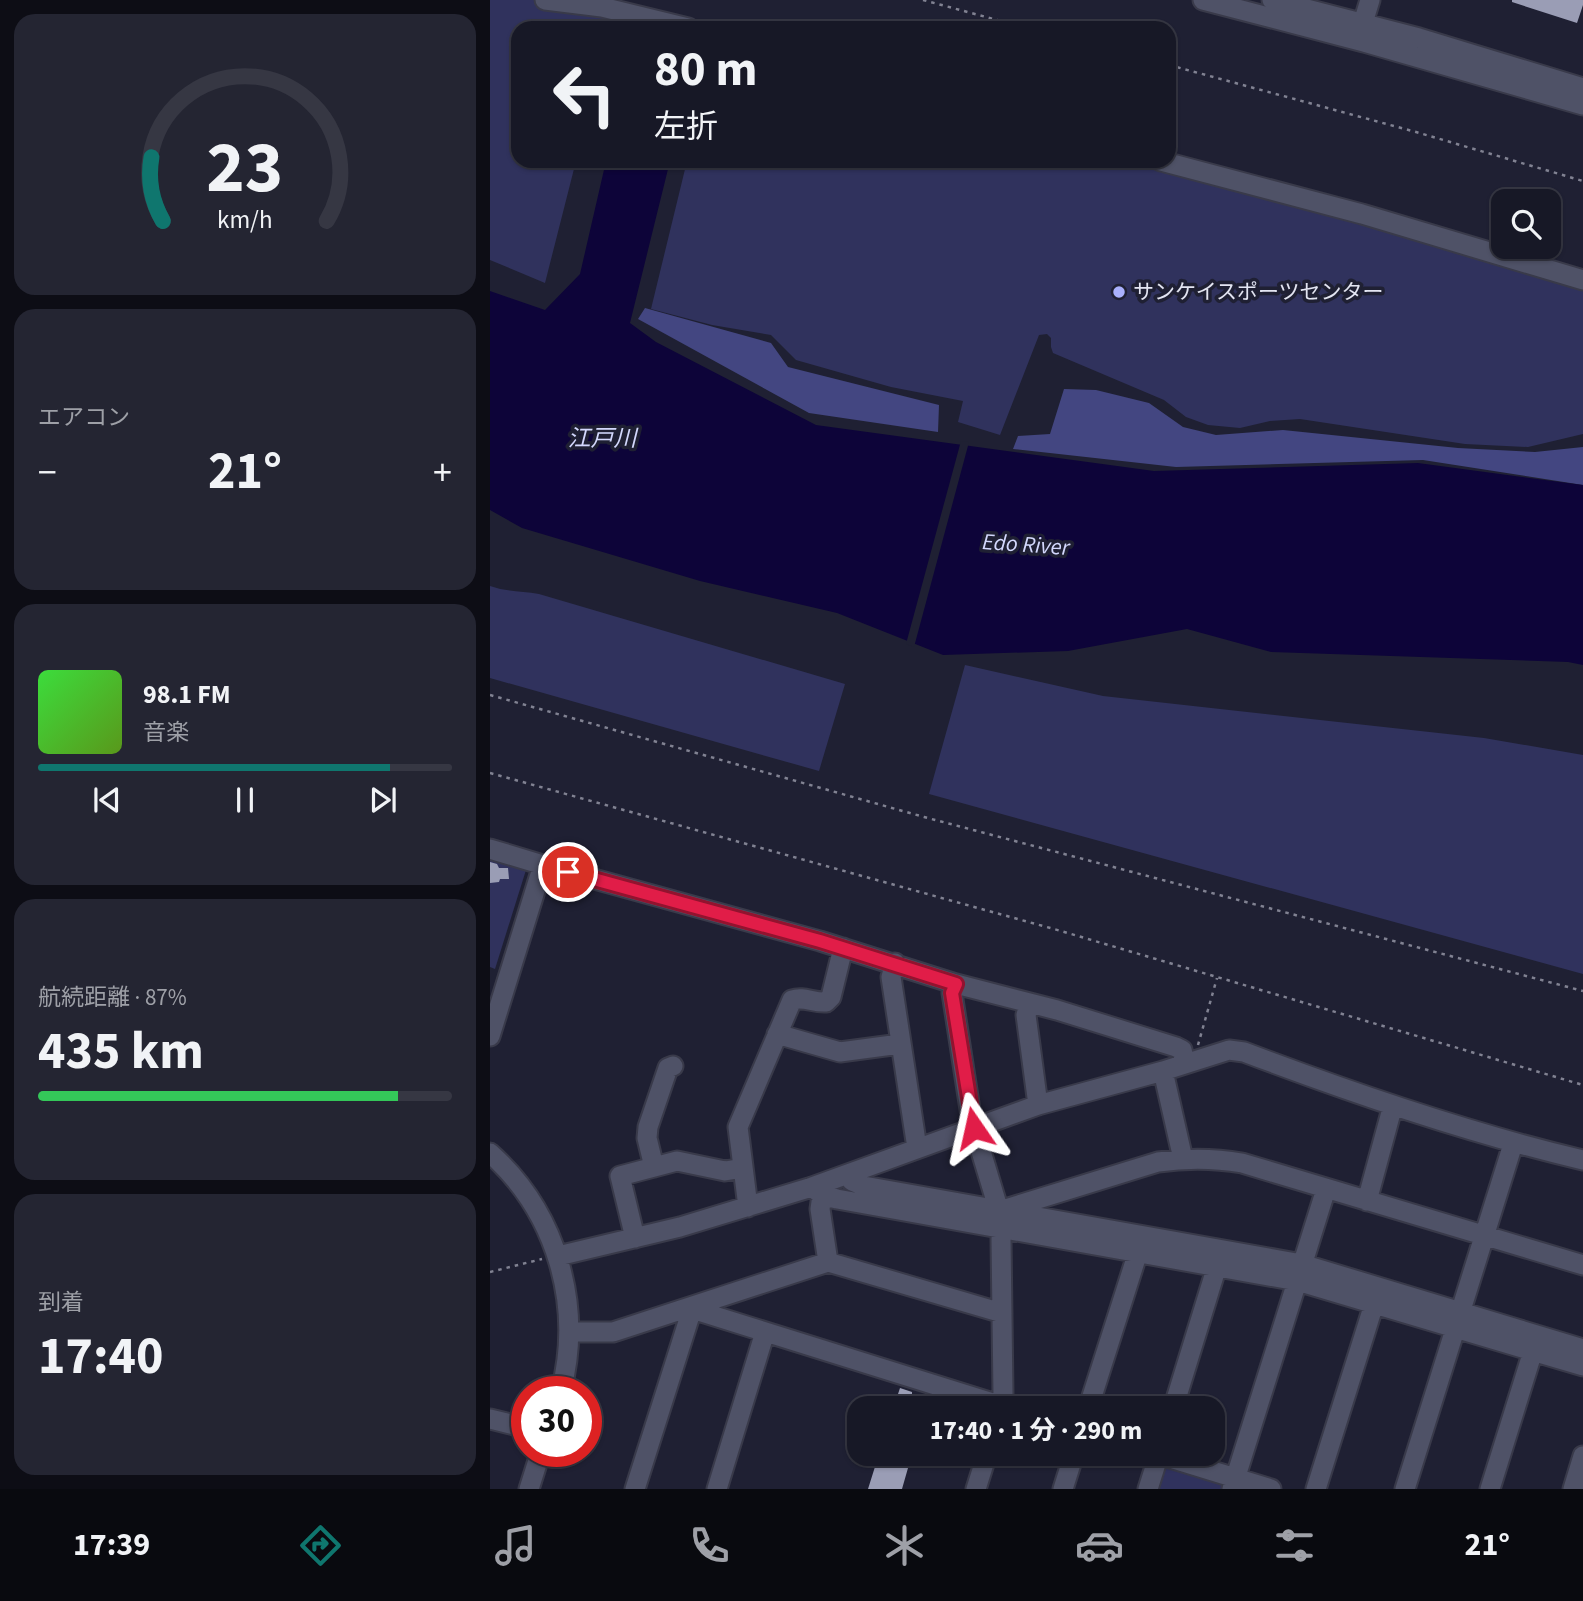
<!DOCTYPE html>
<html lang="ja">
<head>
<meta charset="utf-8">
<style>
  body { margin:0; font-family:"Source Sans 3","Noto Sans JP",sans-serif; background:#242532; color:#f1f3f6; height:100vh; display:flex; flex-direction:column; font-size:26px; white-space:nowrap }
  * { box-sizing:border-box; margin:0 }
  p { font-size:23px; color:#9ea0a7 }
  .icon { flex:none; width:38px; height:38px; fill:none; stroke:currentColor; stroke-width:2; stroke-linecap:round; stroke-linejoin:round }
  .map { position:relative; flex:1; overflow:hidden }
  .panel { display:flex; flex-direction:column; gap:14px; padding:14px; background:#0d0d15; width:490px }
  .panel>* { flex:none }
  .top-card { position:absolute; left:21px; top:21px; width:665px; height:147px; border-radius:21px; box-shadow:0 2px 5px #0004,0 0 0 2px #363743; background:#171826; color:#f1f3f6; overflow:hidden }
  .fabs { position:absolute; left:1001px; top:189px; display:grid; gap:14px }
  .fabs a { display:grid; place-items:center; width:70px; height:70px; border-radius:14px; background:#171826; box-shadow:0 2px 5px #0004,0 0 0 2px #363743; font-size:35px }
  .speed { position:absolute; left:21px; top:1376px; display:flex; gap:14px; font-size:35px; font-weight:700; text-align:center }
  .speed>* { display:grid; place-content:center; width:91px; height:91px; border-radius:50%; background:#171826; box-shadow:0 2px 5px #0004,0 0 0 2px #363743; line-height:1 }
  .speed .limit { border:10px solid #d22; background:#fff; color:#111 }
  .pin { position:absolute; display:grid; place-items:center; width:60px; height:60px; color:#fff; margin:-30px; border:4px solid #fff; border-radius:50%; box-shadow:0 2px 7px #0007 }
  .me { position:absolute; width:77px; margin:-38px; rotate:349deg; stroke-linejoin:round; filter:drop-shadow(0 0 5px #0008) }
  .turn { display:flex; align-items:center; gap:24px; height:147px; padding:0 28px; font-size:32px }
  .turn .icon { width:91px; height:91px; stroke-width:2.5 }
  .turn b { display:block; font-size:49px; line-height:60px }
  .big { font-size:52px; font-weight:700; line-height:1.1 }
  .panel .card { flex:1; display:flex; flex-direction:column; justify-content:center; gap:10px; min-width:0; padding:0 24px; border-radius:21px; background:#242532 }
  .panel .dial { align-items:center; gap:0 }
  .dial svg { height:182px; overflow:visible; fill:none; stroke:#363743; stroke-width:7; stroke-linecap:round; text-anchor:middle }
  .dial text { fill:#f1f3f6; stroke:none }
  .song { display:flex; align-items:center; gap:21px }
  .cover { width:84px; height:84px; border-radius:10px; background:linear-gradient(135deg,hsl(120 70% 55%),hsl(90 70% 35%)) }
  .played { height:7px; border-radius:4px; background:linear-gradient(90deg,#0f766e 85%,#363743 85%) }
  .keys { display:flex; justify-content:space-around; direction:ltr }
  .heat { display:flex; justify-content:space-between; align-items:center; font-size:38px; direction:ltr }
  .charge { height:10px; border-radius:5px; background:linear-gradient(90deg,#34c759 87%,#363743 0) }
  .trip { position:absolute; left:357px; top:1396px; width:378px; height:70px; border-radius:21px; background:#171826; box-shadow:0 2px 5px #0004,0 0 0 2px #363743; font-weight:700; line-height:70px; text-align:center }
  .tab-bar { display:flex; height:112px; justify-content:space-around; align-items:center; background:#090a0f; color:#9ea0a7 }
  .tab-bar .icon { width:49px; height:49px }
  .tab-bar .selected { color:#0f766e }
  .tab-bar b { font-size:32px; color:#f1f3f6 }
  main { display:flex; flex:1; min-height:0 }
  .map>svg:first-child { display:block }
  .green { fill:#30325d }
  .forest { fill:#434681 }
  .water { fill:#0d0439 }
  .pier { fill:#1f2033 }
  .building { fill:#9a9db5 }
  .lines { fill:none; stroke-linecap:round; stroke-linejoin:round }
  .minor-casing { stroke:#393a4a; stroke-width:23 }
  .path { stroke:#818292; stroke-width:2.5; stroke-dasharray:3.5 5; stroke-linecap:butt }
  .minor { stroke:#4f5267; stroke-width:19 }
  .route-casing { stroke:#92132f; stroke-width:18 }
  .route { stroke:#e11d48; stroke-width:12 }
  .poi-dot { fill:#a9b0fc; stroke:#1f2033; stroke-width:2.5 }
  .labels { text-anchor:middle; stroke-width:7; stroke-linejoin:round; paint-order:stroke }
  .poi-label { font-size:21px; fill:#e3e5f2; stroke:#1f2033; text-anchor:start }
  .water-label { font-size:23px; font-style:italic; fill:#d3d8fd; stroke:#1f2033 }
</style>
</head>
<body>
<main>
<section class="panel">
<div class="card dial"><svg viewBox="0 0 100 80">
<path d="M14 69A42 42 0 1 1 86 69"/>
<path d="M14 69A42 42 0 0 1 9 41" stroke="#0f766e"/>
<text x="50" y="56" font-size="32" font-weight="700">23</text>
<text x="50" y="72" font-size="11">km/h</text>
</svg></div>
<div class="card"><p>エアコン</p>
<div class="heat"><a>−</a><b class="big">21°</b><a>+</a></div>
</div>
<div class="card">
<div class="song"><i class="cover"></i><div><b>98.1 FM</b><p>音楽</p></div></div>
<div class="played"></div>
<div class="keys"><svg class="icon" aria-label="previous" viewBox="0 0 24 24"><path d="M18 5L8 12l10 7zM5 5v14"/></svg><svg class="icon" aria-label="pause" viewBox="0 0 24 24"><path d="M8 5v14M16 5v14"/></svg><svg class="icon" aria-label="next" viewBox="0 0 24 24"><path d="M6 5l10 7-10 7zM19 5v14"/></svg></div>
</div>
<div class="card"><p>航続距離 · 87%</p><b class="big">435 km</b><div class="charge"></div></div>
<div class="card"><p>到着</p><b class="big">17:40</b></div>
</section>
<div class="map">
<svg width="1093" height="1489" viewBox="0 0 1093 1489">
  <rect width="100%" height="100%" fill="#1f2033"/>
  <path class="green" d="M0 0H102L223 28H178L123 19 120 28H28V161H86L55 283 0 260Z
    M197 161H679L1093 274V434L1038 447 975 444 810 419 780 421 750 428 718 425 696 417 674 400 563 353 561 347V338L557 334 549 335 510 435 468 422 473 401 401 387 306 360 281 335 222 325 161 309Z
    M0 586C17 592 32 591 49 594L355 684 329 771 0 678Z
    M475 665 613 696 994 738 1093 755V974L439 794Z
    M0 855 36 870 5 969 0 967Z
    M673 1463 740 1483 737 1489H664Z"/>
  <path class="forest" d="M155 308 281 343 298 367 449 405 448 432 319 413 148 319Z
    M574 389 606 390 659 403 693 427 726 435 793 430 968 448 1045 452 1093 447V485L933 460 686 467 523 449 528 436 560 434Z"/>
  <path class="water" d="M116 161H180L140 323 166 342 326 425 664 471 928 463 1093 485V665L1078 662 781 652 697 629 578 651 453 655 347 613 210 581 32 528 0 510V291L55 310 90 274Z"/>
  <path class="pier" d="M471 441 479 442 424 647 416 644Z"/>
  <path class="building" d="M1022 0H1093V5L1087 23 1022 2Z
    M0 862 7 864 9 868H18L19 879H10L9 882 0 883Z
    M410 1388 422 1392V1396L454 1406V1409H403Z
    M389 1454H422L412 1489H378Z"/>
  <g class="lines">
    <g class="minor-casing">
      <path id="minor" d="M55 0 112 7 198 28
        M713 0 874 42 1093 105
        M782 0 929 38 1093 88
        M873 23 880 0
        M671 161 872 214 1093 280
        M0 849 53 865 330 941 466 984 567 1010 686 1047 692 1050 695 1063
        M405 963 401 977 427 1148
        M466 984 462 993 483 1129
        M540 1003 536 1015 548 1105
        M287 1034 350 1052 410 1044
        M0 1036 53 865
        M673 1071 693 1159
        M484 1128 509 1211 668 1162C697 1158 723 1158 752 1163L1093 1265
        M0 1153C67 1213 93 1305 71 1391
        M164 1167 157 1138 158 1127 178 1068 183 1066
        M360 1174 362 1181 374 1186 812 1264 1093 1349
        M322 1187 332 1195 347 1199 807 1281 1093 1366
        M332 1195 330 1209 338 1262
        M877 1201 903 1105
        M258 1207 248 1127 302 1000C314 996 323 1003 336 1002L341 997 353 948
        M145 1238 130 1176 187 1161 235 1171 253 1168
        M68 1256 190 1227 322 1187 548 1105 673 1071 739 1050 754 1052C865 1094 978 1133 1093 1160
        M202 1309 522 1409
        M80 1332H123L338 1262 512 1313
        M511 1409 513 1394 511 1239 513 1214
        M598 1409 648 1252
        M683 1409 727 1266
        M0 1419 37 1428
        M667 1454 781 1489
        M39 1489 51 1451
        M145 1489 203 1306
        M227 1489 275 1332
        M486 1489 497 1454
        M573 1489 584 1454
        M658 1489 669 1454
        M742 1489 836 1189
        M826 1489 884 1304
        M915 1489 1023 1144
        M1000 1489 1043 1351
        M1083 1489 1093 1456"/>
    </g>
    <path class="path" d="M433 0 537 28
      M679 65 926 132 1093 181
      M0 695 434 817 1093 991
      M0 773 571 931 1093 1085
      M708 1045 727 978
      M0 1272 52 1259"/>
    <use href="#minor" class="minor"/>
  </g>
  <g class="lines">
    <g class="route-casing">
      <path id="route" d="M78 872 330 941 466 984 462 993 484 1128"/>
    </g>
    <use href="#route" class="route"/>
  </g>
  <circle class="poi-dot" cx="629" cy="292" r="7"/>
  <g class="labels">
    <g class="poi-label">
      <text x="643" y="299">サンケイスポーツセンター</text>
    </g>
    <g class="water-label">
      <text x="112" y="446">江戸川</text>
      <text transform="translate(536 544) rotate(4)" y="8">Edo River</text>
    </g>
  </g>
</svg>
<div class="fabs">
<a><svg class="icon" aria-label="search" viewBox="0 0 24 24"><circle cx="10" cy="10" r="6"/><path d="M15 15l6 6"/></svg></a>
</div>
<div class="speed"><div class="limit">30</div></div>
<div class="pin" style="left:78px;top:872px;background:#d93025"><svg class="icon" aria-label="arrive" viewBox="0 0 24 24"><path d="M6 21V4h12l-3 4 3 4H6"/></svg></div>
<svg class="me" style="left:484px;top:1128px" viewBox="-20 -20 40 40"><path d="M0-17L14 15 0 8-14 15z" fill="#e11d48" stroke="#fff" stroke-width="4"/></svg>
<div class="trip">17:40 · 1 分 · 290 m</div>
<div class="top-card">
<div class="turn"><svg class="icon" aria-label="left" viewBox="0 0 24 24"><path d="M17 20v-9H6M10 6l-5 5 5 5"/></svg><div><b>80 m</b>左折</div></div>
</div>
</div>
</main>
<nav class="tab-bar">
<b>17:39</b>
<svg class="icon selected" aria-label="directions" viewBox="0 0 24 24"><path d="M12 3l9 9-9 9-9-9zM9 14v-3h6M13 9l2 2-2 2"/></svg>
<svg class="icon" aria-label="music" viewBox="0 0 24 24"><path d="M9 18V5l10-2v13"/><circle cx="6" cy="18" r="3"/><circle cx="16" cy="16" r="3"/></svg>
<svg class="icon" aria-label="phone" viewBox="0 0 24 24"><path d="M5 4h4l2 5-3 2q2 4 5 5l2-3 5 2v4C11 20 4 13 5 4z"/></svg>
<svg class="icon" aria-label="climate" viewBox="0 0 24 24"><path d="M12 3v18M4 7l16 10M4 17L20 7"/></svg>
<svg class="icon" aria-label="car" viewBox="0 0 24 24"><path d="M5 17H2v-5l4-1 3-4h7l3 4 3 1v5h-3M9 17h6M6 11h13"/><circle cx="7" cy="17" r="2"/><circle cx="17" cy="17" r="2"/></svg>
<svg class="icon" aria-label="filters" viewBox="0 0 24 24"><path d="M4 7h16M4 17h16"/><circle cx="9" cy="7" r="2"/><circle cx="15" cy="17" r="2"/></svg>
<b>21°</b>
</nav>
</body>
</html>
